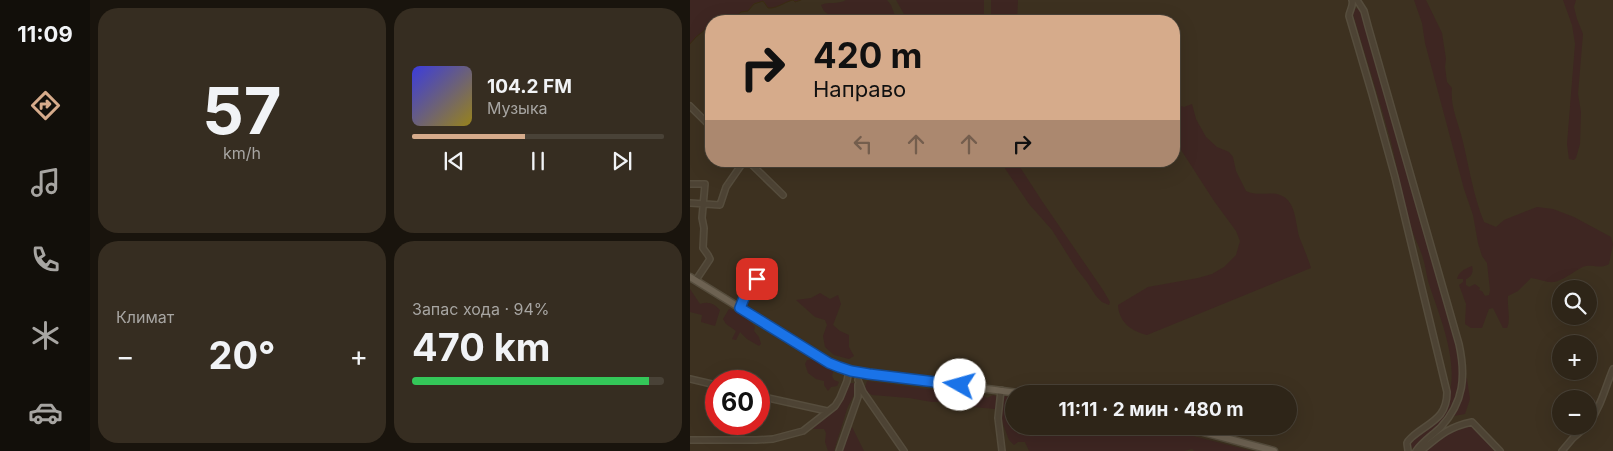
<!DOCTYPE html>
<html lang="ru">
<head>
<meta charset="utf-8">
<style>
  body { margin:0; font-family:Inter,sans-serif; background:#362d21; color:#f1f3f6; height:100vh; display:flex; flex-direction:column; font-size:19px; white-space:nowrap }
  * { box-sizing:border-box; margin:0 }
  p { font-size:16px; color:#a7a5a2 }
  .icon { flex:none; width:28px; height:28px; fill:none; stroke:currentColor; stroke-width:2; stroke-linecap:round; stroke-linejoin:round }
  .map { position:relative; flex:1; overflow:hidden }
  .panel { display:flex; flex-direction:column; gap:8px; padding:8px; background:#19140d; width:600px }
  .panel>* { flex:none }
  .guide { position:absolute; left:15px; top:15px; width:475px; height:152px; border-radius:20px; box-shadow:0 5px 20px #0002,0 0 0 1px #494237; background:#d6ab8b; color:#111; overflow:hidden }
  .buttons { position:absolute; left:862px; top:280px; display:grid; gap:10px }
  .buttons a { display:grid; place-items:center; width:45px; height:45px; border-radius:50%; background:#2e2518; box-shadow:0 5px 20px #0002,0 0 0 1px #494237; font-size:25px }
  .speed { position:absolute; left:15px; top:370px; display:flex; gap:10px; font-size:25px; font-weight:700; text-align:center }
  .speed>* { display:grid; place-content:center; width:65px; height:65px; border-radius:50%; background:#2e2518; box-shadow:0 5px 20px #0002,0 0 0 1px #494237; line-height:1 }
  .speed .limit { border:8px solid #d22; background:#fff; color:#111 }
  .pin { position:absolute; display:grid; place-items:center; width:42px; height:42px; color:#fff; margin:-21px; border-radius:10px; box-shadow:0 2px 8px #0006 }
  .me { position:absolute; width:55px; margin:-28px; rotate:277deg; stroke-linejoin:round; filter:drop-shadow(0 0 4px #0008) }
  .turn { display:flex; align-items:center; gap:18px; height:105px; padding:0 25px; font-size:22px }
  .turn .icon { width:65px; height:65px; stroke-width:2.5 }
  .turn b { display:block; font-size:35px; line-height:42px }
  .lanes { display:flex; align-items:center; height:48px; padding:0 25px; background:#0003; justify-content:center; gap:25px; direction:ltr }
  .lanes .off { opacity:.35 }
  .big { font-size:38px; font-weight:700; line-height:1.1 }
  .panel .card { flex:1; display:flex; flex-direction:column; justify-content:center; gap:8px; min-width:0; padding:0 18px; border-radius:20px; background:#362d21 }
  .panel .dial { align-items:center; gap:0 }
  .dial b { font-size:65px; line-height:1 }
  .song { display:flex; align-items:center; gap:15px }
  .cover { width:60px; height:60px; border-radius:8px; background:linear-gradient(135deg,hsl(240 70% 55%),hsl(50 70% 35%)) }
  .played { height:5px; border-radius:2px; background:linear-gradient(90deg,#d6ab8b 45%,#494237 45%) }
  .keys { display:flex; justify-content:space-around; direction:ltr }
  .heat { display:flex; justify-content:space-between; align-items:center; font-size:28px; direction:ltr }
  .charge { height:8px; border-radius:4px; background:linear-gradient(90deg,#34c759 94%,#494237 0) }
  .panel .tiles { flex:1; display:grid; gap:8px; grid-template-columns:repeat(2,1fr) }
  .trip { position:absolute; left:315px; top:385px; width:292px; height:50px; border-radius:25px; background:#2e2518; box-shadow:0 5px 20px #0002,0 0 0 1px #494237; font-weight:700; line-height:50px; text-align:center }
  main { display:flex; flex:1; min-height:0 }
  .tab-bar { display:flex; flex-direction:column; width:90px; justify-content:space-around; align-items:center; background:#120f0a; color:#a7a5a2 }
  .tab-bar .icon { width:35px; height:35px }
  .tab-bar .on { color:#d6ab8b }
  .tab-bar b { font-size:22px; color:#f1f3f6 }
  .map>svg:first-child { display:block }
  .green { fill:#3e2622 }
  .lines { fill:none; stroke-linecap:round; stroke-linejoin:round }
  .stream { stroke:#3b2c13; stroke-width:1 }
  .minor-casing { stroke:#564d3d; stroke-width:8 }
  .major-casing { stroke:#564d3d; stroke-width:9 }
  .minor { stroke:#4d4334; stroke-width:5 }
  .major { stroke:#6d6252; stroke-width:6 }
  .route-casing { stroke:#114b97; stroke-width:12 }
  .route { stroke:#1a73e8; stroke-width:9 }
</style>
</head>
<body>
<main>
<nav class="tab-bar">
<b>11:09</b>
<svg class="icon on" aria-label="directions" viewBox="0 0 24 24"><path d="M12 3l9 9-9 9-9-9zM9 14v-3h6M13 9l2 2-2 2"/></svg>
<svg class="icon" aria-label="music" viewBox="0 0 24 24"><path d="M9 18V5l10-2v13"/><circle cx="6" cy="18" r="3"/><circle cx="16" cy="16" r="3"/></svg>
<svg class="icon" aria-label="phone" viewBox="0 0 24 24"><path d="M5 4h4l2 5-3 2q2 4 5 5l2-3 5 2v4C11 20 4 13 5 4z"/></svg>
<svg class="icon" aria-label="climate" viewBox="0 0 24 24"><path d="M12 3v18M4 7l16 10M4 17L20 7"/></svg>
<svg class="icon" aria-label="car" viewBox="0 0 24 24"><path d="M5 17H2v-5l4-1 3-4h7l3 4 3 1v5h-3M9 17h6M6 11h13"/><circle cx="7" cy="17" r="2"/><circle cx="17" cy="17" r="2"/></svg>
</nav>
<section class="panel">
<div class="tiles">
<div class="card dial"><b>57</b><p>km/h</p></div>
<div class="card">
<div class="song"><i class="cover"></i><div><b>104.2 FM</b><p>Музыка</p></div></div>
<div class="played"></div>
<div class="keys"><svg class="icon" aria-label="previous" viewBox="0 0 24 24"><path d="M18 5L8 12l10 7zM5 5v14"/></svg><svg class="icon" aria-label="pause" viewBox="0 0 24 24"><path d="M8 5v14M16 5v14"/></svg><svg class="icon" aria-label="next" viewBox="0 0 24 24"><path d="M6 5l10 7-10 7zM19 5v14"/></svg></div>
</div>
<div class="card"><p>Климат</p>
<div class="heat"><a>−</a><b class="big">20°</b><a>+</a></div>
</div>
<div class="card"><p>Запас хода · 94%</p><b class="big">470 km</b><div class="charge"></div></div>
</div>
</section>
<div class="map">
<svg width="923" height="451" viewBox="0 0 923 451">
  <rect width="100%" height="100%" fill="#3d3120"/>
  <path class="green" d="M0 0H111L105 2 103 0C94 2 87 9 78 8L74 1 64 3 58 11 51 12 43 19H34L32 21H21V25L6 37 0 44Z
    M156 0H197L201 5 207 21H147L134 11 131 5C140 1 148 5 156 0Z
    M206 0H294V21H218Z
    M301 0H328L327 21H301Z
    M724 0H736L752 33 756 59 755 67 757 82 762 88C760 106 768 122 772 138 779 166 783 195 794 222L806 227 814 220 847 207 863 209 884 217 921 237 923 244 919 264C911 269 904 265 896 266 891 266 875 280 864 282 858 283 849 279 841 278L828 291 818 296C817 307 821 319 817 328H813L803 308 799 309 792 328H781L775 324 776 304 769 285 773 282V279H767C769 271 775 269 782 266 784 272 781 277 776 279V285L779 287 785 284 790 288 789 290 792 291 795 296 799 295 800 290 797 263 792 256 788 243 783 215 774 189 735 43 732 23Z
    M873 0H886L884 7 887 19 893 34 888 94 891 112 890 144 886 158 884 160 879 159 877 144 885 44 882 25Z
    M669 8 675 20 752 289 771 359V371L777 379 780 399 775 414 764 416 752 431 729 451H722L723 448 720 446C731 428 753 416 759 395 769 360 749 315 738 281 736 272 735 264 732 255 729 246 724 237 721 227 713 199 708 170 701 142 689 98 675 55 662 11L665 9Z
    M484 104 494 107 502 104 506 119 516 137 527 147 539 152 543 157 546 171 556 191C568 197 581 191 590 195 607 201 605 225 610 239 614 249 618 258 621 268L457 335C441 331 429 322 428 305L458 287 508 278 522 274 534 267 546 255 550 241 546 231 524 201 484 139Z
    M310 161H326L352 201 413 290 420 302 419 305 412 302 406 296 397 282 386 268 362 230 339 204Z
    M0 289 10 304C18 301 24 303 30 310L25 326 11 322 12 315 0 312Z
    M130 293 140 299 148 295 151 304 143 325 150 331 159 335V347L164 356 159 359 144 355 135 347 133 336 137 325 135 320 125 317 106 300 121 298Z
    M39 309C47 311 59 320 65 327L64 331 69 337 71 344 69 346 57 339 50 332 46 340 42 339 46 331 36 324 33 319Z
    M125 359 139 367 143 372 142 376 144 380 149 382 147 386 141 387 138 391 134 385V381L126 379 118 373 115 364 117 360Z
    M177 381 275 394H290L297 398 303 395 307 397 308 403 305 409 272 406 255 402H242L219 398 182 395 174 390Z
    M159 383H164C167 394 161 399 157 409 153 423 148 437 144 451H138L135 442 136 433 134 429H123L128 423 147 407Z
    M314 396 324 398V426H464L562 451H504L502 449 494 451H339L335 442H328L324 445 319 440 311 419Z
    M776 426H782L801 445 804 451H735C741 445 753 433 761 431 769 429 769 432 776 426Z
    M162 427 174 451H152Z"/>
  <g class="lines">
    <path class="stream" d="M32 21 34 19H43L51 12 58 11 64 4 73 1 78 8C87 9 94 2 103 0L105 2 111 0
      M0 44 6 37 21 25"/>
    <g class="minor-casing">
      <path id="minor" d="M662 0C664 6 659 11 659 16L682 94 705 177 757 392C757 419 739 422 722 437 720 439 718 440 717 443 717 445 718 449 718 451
        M667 0 674 11 678 26 769 344C776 376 774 402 751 427 743 435 733 441 726 451
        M0 106 21 127
        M58 161 93 195
        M0 184H15L12 218 14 228 13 248 18 255 20 259 6 280
        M0 203 30 205 36 187 54 161
        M50 308 57 293 67 279
        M0 379 26 385
        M168 380 173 392 214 451
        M311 390 308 418 312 451
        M69 396 137 411
        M899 423C911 407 915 388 923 369
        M0 440H66L83 439 113 431 145 406 150 398 157 381 159 370
        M149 451 168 397V385
        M731 451C749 436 758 427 782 422L810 451
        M872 451 883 438 897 426"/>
    </g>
    <g class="major-casing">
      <path id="major" d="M0 277 139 363 161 371 336 394
        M491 426 584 451"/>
    </g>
    <use href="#minor" class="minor"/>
    <use href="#major" class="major"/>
  </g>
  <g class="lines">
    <g class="route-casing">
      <path id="route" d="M67 279 56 293 50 308 139 363 149 367 161 371 179 374 270 385"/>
    </g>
    <use href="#route" class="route"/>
  </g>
</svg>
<div class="buttons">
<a><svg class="icon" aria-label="search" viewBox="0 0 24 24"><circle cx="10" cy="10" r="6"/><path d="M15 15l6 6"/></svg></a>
<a>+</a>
<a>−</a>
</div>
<div class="speed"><div class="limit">60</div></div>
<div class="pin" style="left:67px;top:279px;background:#d93025"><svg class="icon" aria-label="arrive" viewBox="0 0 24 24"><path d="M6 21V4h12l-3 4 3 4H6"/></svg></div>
<svg class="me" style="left:270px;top:385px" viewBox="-20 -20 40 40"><circle r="19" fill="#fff"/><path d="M0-13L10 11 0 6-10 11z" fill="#1a73e8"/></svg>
<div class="trip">11:11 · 2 мин · 480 m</div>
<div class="guide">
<div class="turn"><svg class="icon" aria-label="right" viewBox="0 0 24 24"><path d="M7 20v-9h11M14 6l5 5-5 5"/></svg><div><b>420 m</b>Направо</div></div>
<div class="lanes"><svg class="icon off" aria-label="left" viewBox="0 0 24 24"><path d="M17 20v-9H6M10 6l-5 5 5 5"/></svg><svg class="icon off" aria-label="ahead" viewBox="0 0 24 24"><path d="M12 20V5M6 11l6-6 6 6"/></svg><svg class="icon off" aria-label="ahead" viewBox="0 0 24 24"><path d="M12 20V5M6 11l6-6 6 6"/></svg><svg class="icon" aria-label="right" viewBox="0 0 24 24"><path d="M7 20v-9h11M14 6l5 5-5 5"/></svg></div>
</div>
</div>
</main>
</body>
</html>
